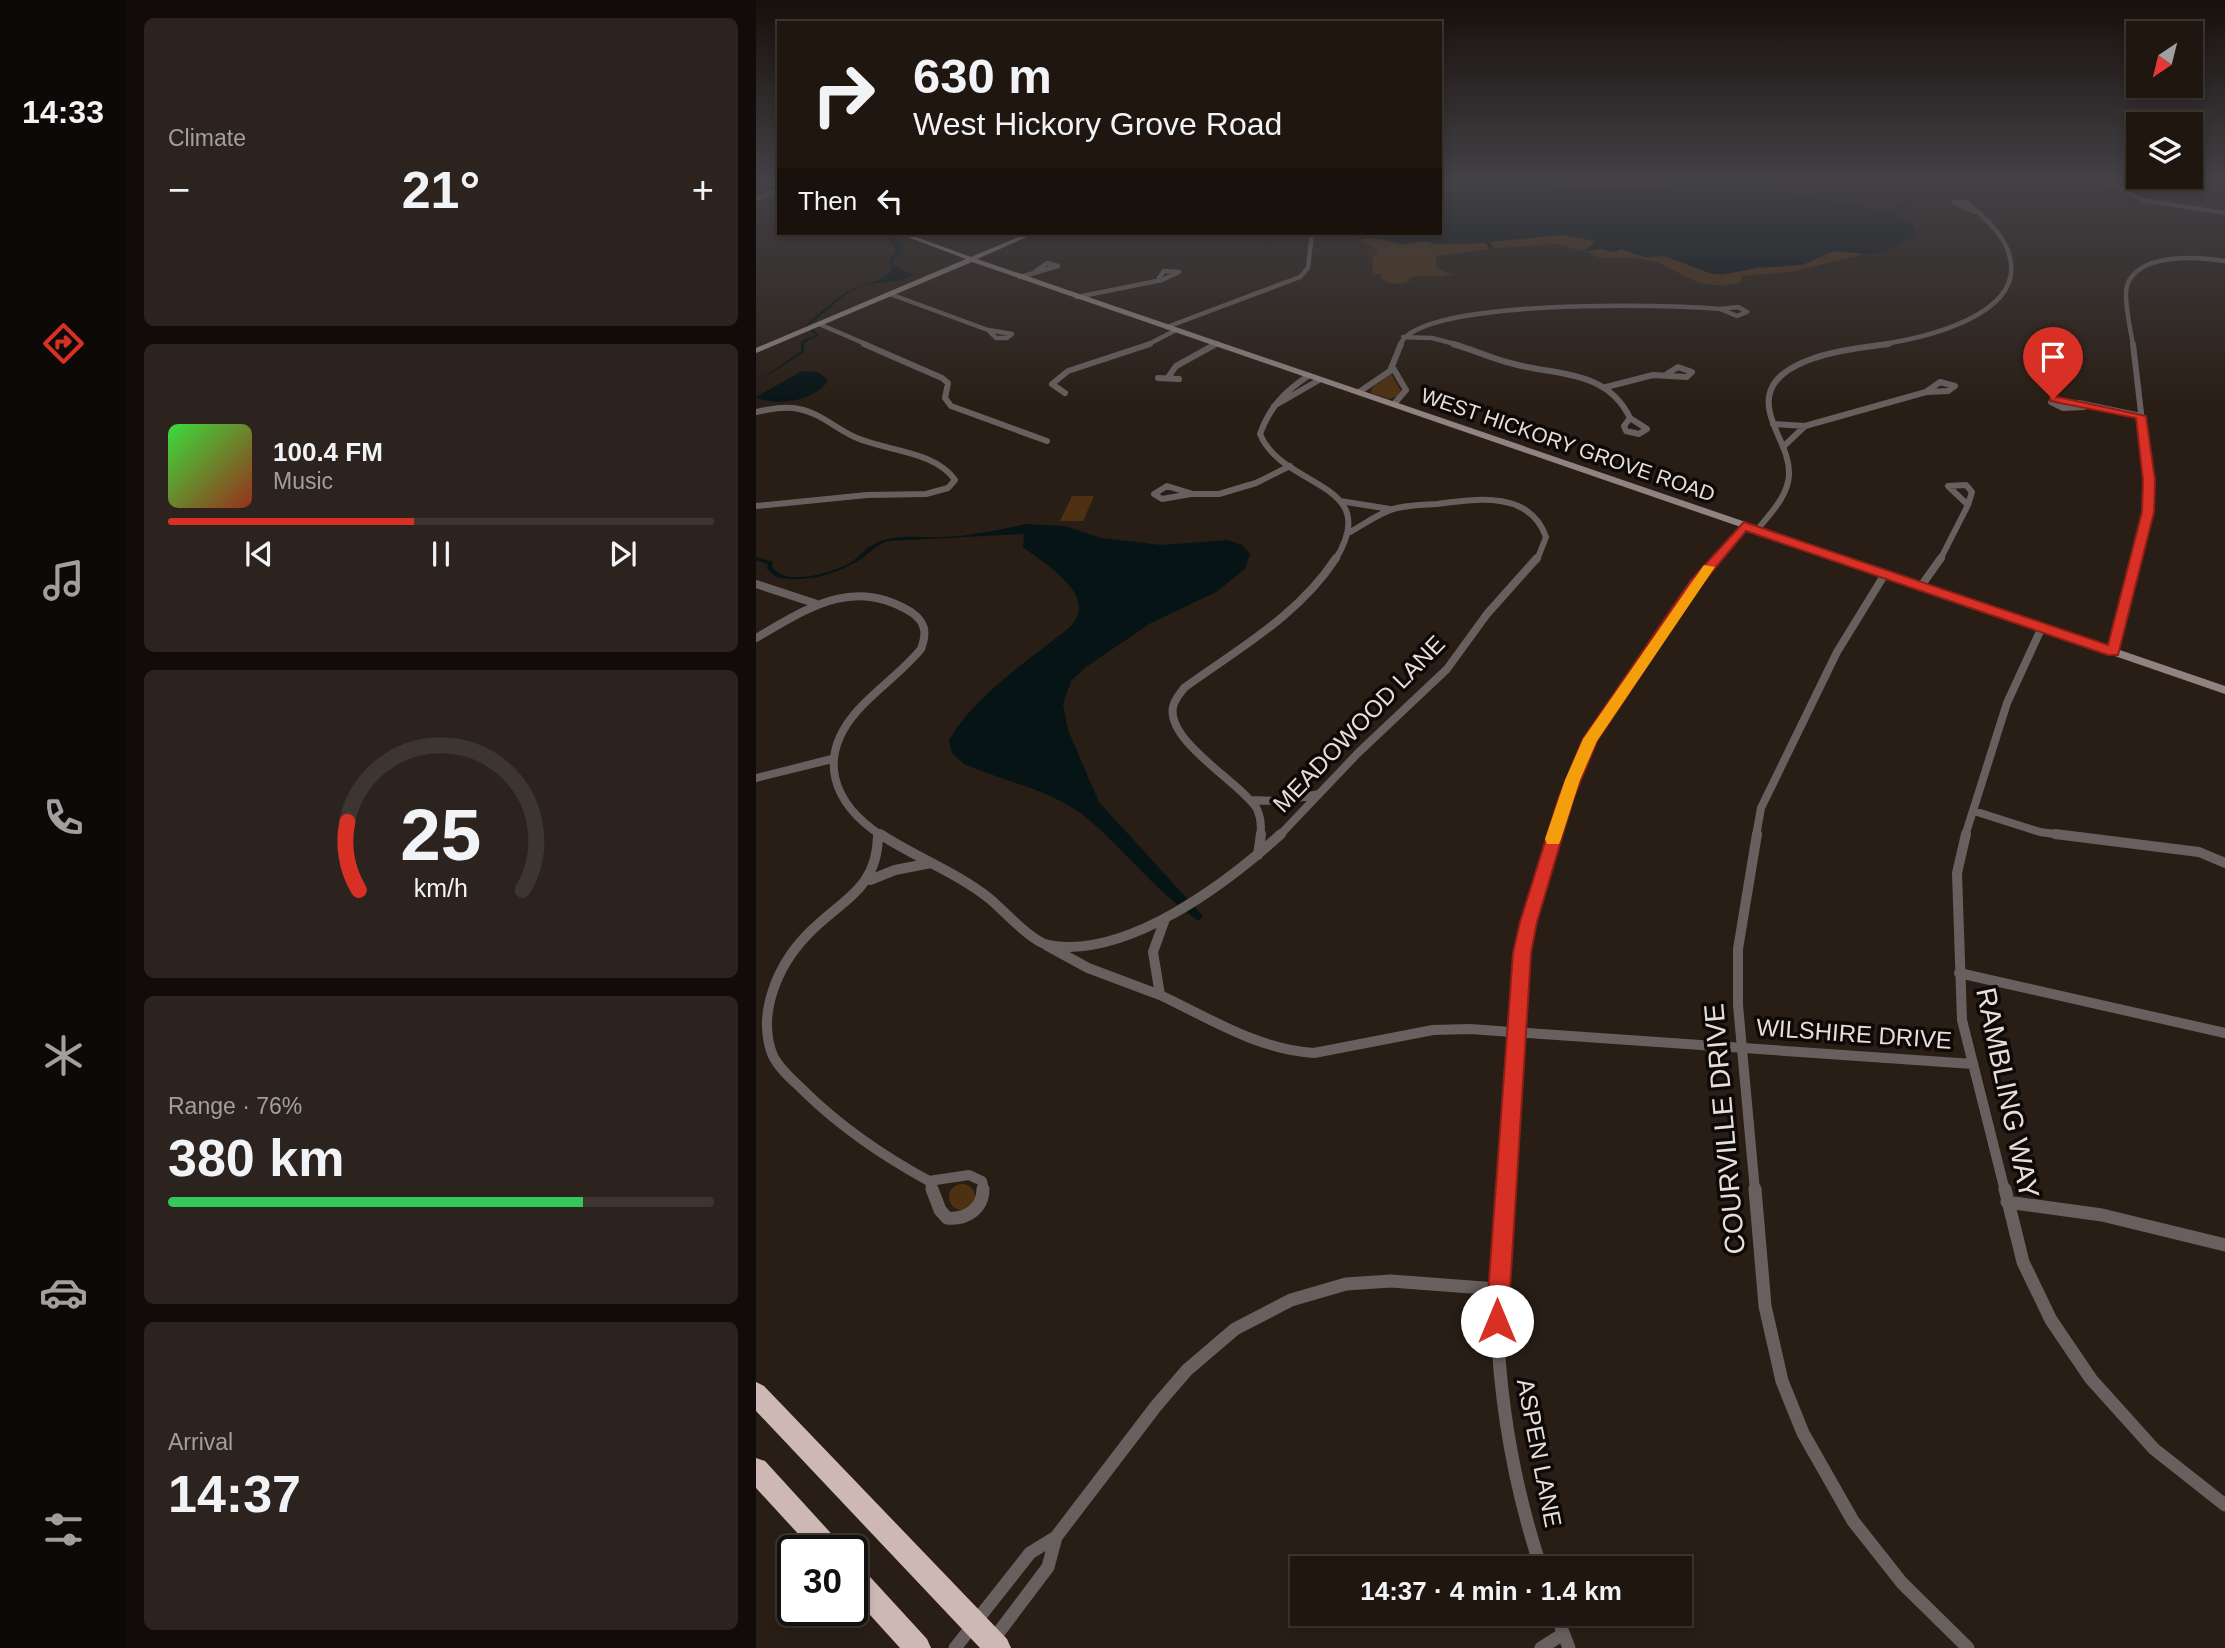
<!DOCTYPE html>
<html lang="en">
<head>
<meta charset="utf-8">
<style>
  body { margin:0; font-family:Helvetica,sans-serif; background:#2c231e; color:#f1f3f6; height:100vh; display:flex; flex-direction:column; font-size:26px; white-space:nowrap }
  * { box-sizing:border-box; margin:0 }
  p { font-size:23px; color:#a19f9f }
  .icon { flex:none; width:38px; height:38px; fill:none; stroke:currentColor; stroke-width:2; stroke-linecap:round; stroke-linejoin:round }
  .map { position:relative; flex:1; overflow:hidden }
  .sheet { display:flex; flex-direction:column; gap:18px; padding:18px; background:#110c09; width:630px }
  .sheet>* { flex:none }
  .guide { position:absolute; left:21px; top:21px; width:665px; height:214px; border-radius:0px; box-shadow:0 4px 10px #0003,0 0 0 2px #3c3530; background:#1f1610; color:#f1f3f6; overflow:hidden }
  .needle { width:46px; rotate:215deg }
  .fabs { position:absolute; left:1370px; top:21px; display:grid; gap:14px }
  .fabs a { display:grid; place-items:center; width:77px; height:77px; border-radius:0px; background:#1f1610; box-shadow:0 4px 10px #0003,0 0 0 2px #3c3530; font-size:35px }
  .speed { position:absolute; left:21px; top:1535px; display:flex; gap:14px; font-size:35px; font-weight:700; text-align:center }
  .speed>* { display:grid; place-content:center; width:91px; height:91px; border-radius:50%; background:#1f1610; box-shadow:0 4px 10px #0003,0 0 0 2px #3c3530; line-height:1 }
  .speed .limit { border:4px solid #111; border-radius:10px; background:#fff; color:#111 }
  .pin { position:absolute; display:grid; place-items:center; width:60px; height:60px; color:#fff; margin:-72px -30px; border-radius:50% 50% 50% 0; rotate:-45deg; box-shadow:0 0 7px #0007 }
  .pin .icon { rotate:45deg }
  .me { position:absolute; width:77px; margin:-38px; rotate:0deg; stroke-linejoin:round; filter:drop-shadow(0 0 5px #0008) }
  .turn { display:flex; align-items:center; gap:24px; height:147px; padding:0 21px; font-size:32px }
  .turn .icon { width:91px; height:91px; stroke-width:2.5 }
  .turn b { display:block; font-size:49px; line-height:60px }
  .then { display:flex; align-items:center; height:66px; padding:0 21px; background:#0003; gap:14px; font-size:26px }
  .big { font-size:52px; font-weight:600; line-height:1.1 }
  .sheet .card { flex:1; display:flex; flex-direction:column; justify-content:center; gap:10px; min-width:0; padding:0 24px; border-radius:10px; background:#2c231e }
  .sheet .dial { align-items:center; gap:0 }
  .dial svg { height:182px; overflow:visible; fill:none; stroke:#3c3530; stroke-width:7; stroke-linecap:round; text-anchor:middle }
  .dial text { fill:#f1f3f6; stroke:none }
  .song { display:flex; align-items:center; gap:21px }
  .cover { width:84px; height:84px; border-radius:10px; background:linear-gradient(135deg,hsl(120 70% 55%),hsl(10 70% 35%)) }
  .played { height:7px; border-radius:4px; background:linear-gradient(90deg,#d93025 45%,#3c3530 45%) }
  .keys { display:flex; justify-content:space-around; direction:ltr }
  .heat { display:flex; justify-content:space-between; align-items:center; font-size:38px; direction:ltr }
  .charge { height:10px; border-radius:5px; background:linear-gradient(90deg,#34c759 76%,#3c3530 0) }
  .trip { position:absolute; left:534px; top:1556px; width:402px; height:70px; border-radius:0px; background:#1f1610; box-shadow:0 4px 10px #0003,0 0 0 2px #3c3530; font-weight:600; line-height:70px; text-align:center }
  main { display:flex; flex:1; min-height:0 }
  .menu { display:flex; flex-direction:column; width:126px; justify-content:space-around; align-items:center; background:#0c0906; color:#a19f9f }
  .menu .icon { width:49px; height:49px }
  .menu .selected { color:#d93025 }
  .menu b { font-size:32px; color:#f1f3f6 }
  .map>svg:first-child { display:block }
  .green { fill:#4e3112 }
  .water { fill:#071416 }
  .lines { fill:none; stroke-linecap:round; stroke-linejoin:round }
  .stream { stroke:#071416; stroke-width:2 }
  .street-far4 { stroke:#68605f; stroke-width:4.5 }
  .street-far3 { stroke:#68605f; stroke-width:6 }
  .street-far2 { stroke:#68605f; stroke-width:8 }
  .street-far1 { stroke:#68605f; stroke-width:10 }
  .street { stroke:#68605f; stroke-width:13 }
  .secondary { fill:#918382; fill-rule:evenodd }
  .highway { fill:#cdb8b6; fill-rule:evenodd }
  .route { fill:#d93025; stroke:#8d1f18; stroke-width:2 }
  .slow { fill:#f59e0b }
  .labels { text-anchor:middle; stroke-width:7; stroke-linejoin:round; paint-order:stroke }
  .far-street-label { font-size:21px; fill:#e6ded8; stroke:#0e0906 }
  .street-label { font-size:24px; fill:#e6ded8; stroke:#0e0906 }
  .near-street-label { font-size:28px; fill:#e6ded8; stroke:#0e0906 }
</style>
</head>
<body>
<main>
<nav class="menu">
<b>14:33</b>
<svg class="icon selected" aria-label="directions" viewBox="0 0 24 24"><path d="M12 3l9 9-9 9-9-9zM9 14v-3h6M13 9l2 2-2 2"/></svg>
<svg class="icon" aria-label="music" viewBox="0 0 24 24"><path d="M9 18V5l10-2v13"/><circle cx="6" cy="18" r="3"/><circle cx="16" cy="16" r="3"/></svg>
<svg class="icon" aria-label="phone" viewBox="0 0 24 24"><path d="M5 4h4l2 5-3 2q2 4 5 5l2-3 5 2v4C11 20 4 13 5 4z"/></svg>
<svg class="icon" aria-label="climate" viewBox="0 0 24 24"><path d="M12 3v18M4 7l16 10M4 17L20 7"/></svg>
<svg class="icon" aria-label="car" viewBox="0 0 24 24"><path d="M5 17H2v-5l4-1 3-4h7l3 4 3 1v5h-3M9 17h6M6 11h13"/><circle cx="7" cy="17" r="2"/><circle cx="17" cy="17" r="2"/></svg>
<svg class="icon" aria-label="filters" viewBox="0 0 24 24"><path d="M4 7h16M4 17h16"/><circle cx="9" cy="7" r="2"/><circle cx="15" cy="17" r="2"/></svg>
</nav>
<section class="sheet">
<div class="card"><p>Climate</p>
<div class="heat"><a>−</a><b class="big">21°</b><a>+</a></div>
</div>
<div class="card">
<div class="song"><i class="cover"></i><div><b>100.4 FM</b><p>Music</p></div></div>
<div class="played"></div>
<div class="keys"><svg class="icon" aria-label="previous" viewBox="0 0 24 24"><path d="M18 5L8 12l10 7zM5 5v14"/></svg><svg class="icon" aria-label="pause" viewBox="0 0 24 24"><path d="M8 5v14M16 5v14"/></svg><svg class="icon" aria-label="next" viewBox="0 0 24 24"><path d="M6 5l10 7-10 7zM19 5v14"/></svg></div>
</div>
<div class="card dial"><svg viewBox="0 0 100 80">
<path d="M14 69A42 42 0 1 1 86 69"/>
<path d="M14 69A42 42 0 0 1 9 39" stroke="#d93025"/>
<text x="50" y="56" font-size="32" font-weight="700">25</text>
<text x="50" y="72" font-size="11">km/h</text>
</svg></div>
<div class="card"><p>Range · 76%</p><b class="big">380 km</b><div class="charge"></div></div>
<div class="card"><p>Arrival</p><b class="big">14:37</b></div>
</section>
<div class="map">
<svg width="1469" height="1648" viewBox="0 0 1469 1648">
  <rect width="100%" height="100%" fill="#291e15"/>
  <path class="green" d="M744 178 812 183 913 182 922 185 898 189H813Z
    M806 235 830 237 840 243 827 251 801 244 737 248 733 242Z
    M608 237 647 244 668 241 681 244 730 243 732 249 680 256V268L696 275C682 278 666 273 652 278L654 281C644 285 633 285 624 278L627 275 617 273 616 260 622 249 603 240Z
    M847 249 854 252 865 249 889 257 908 256 964 275 1000 268 1046 265 1078 251 1108 254 1034 272 986 276 984 283 967 286 943 283 901 262 879 258H844L831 251Z
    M635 374 645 391 642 396 633 399 615 393 616 388Z
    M316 496H338L327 521H304Z
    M193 1197a13 13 0 1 1 26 0a13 13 0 1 1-26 0Z"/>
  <path class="water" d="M684 178H744L813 189H898L984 183 1136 213 1156 223 1160 236 1127 252 1110 254 1078 251 1046 265 1000 268 969 274H956L908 256 889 257 865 249 859 252 847 249 829 251 839 241 806 235 738 241 734 242 737 248 734 250 730 243 681 244 668 241 647 244 619 237 603 240 597 236 596 233H684Z
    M147 233 136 237 143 241 149 253 139 257 137 265 157 275C141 286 120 279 102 288 83 296 70 314 52 325L63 335 48 343V352L0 383 45 351V342L60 335 49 327C54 319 86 294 96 289 110 283 127 282 136 270L133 261 140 250 132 238Z
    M46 371 62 372 72 380C62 400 19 408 0 397Z
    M270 524 309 526 345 538 406 545 472 540 486 545 494 554 489 569 460 592 395 623 330 667 315 681 307 704 312 730 343 802 447 916 443 921C399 892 368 848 327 815 293 789 246 781 208 764L196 753 193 740C219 695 273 660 313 628 345 596 290 565 267 547L268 534 132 541C118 546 112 555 100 562 76 576 47 583 20 577L11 569 12 564 0 560V557L17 562 16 567C30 587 74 573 92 564 103 558 110 547 122 542 144 534 164 538 186 537 215 536 242 530 270 524Z"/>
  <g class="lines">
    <path class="stream" d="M1133 213 1162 198 1222 187"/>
    <path class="street-far4" d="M1342 178 1387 200 1469 213
      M0 199 23 190
      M264 277 302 266 291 263 280 271
      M134 294 232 330
      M321 297 406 280 423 272 408 271 403 278
      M982 307 991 312 981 316 964 309Z
      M63 324 112 345
      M411 327 544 277 552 268 556 233
      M232 330 256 334 251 338H240Z
      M647 337 676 338 703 345
      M391 345 420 330
      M458 345 460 344
      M644 345C662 298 914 304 964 309
      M1121 345C1163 339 1276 316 1252 251 1245 231 1226 216 1211 202H1197L1219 212
      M1377 345C1375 332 1367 298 1371 286 1381 252 1443 257 1469 261"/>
    <path class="street-far3" d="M108 344 186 378 192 383 189 398 195 406 291 441
      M697 344C718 350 737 359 758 364 803 376 851 370 874 418
      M1377 344 1394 490 1380 560
      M637 368 650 390 638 404
      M413 376 420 366 460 344
      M552 376C528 392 514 407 504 434 526 489 629 481 579 560
      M402 378 423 379
      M1184 382 1199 386 1192 391 1170 392Z
      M850 387 897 375 931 377 936 372 922 367 911 374
      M603 392 634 371 645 344
      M309 393 296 384 312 371 394 344
      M518 406 563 380
      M1328 407 1307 408 1295 402 1323 403 1385 416
      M0 412C14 409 29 406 43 409 65 413 81 430 101 438 131 451 179 451 199 480L192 488 170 494 111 495 0 506
      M874 418 891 429 883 434 870 431 868 426Z
      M1017 424 1049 426
      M1027 447 1049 426 1170 392
      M1210 485 1216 492 1212 505 1192 486Z
      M435 494 406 499 398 494 411 486 437 494H463L500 483 534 466
      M584 501 634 509
      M1001 530C1014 514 1032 496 1033 475 1034 453 1019 434 1014 413 1000 357 1096 349 1133 344
      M594 532C607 525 623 513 637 509 651 505 667 505 681 504 719 499 774 490 790 537L781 560
      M961 560 988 526
      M1184 560 1212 505"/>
    <path class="street-far2" d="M0 584 61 604
      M1165 586 1185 558
      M0 638C52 608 97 576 155 612 170 622 171 633 165 649 146 672 122 688 102 710 59 758 77 804 126 836
      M1357 652 1381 558
      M0 778 76 759
      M495 800 524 801 563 794
      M1218 811 1284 832 1313 836
      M504 836C506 826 505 818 501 809 488 785 410 742 417 707 418 700 424 694 428 688 483 648 542 616 580 558
      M523 836 602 753 691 669 731 614 781 558
      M798 836 829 750 923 606 962 558
      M1000 836 1005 808 1081 652 1129 574
      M1209 836 1251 703 1286 627"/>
    <path class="street-far1" d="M124 834C159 857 200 872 234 899 247 910 276 942 292 945 370 960 471 883 525 834
      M1210 834 1201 873 1206 1020 1249 1191
      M1299 834 1443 852 1469 863
      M122 836C121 891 84 900 51 935 22 965 0 1014 17 1056 24 1070 38 1081 49 1092 86 1128 127 1156 173 1181
      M502 855 505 834
      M114 880 139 870 175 863
      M409 919 397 952 404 995C453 1018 503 1050 558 1053L677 1030 714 1029 1217 1064
      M290 945 332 968 404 995
      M1203 973 1469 1033
      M173 1181 177 1191
      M173 1181 213 1175 226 1181 228 1191
      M749 1191 762 989 772 922 799 834
      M999 1191 982 1005V949L1001 834"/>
    <path class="street" d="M176 1189 184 1210 191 1218C210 1220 227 1209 227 1189
      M749 1189C747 1233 740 1279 741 1322 744 1406 759 1489 785 1568
      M999 1189 1009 1306 1026 1381 1047 1433 1097 1521 1146 1583 1212 1648
      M1249 1189 1267 1262 1295 1320 1335 1379 1398 1449 1469 1505
      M1251 1202 1346 1215 1469 1245
      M800 1614 813 1648
      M199 1648 274 1553 300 1537
      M231 1648 292 1567 300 1537 400 1406 431 1370 479 1329 535 1300 590 1284 635 1281 741 1289
      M785 1648 807 1634"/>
    <path class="secondary" d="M0 178 23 185V189L0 181Z
      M141 233H149L215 257 272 233H280L221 259 1469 686V694L216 262 0 353V348L210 259Z"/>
    <path class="highway" d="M0 1382 8 1386 251 1639 255 1648H224L0 1411Z
      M0 1458 9 1461 82 1541 85 1550H57L0 1488Z
      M96 1563 105 1567 171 1639 175 1648H144L96 1595Z"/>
  </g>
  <linearGradient id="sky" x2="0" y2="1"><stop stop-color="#17100c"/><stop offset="0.44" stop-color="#434146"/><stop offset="1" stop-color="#434146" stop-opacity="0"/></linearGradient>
  <rect width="1469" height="409" fill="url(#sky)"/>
  <path class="route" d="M1297 396 1390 416 1399 480 1398 512 1362 655H1352L990 531 944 586 841 741 818 797 781 922 775 953 752 1321 749 1329 741 1332 733 1329 730 1321 757 953 764 922 803 797 827 739 935 580 988 522 1352 645 1386 512 1387 480 1380 418 1294 401V397Z"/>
  <path class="slow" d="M948 565 959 567 841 741 824 780 805 839 803 844H791L789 839 809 780 827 739Z"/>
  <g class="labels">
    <g class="far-street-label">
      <text transform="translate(812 445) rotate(19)" y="7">WEST HICKORY GROVE ROAD</text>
    </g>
    <g class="street-label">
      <text transform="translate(603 724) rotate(-46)" y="8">MEADOWOOD LANE</text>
      <text transform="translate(1098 1034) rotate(4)" y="8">WILSHIRE DRIVE</text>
      <text transform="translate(783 1453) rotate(79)" y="8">ASPEN LANE</text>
    </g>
    <g class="near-street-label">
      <text transform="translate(1252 1093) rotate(78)" y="10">RAMBLING WAY</text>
      <text transform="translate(968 1129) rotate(-95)" y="10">COURVILLE DRIVE</text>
    </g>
  </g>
</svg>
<div class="fabs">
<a><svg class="needle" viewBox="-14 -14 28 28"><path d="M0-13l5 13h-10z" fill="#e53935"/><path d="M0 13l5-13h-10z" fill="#a19f9f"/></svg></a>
<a><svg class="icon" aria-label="layers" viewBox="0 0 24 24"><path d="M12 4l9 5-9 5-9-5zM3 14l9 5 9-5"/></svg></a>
</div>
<div class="speed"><div class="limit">30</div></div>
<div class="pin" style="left:1297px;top:399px;background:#d93025"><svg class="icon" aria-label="arrive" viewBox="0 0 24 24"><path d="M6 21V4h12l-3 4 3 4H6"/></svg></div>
<svg class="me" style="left:741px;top:1321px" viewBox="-20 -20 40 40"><circle r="19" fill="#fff"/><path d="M0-13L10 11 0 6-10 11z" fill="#d93025"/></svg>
<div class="trip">14:37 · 4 min · 1.4 km</div>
<div class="guide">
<div class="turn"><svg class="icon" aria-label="right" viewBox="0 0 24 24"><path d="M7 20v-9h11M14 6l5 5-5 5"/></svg><div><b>630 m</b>West Hickory Grove Road</div></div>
<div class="then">Then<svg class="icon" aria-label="left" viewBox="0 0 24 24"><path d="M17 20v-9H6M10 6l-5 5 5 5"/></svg></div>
</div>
</div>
</main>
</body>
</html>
